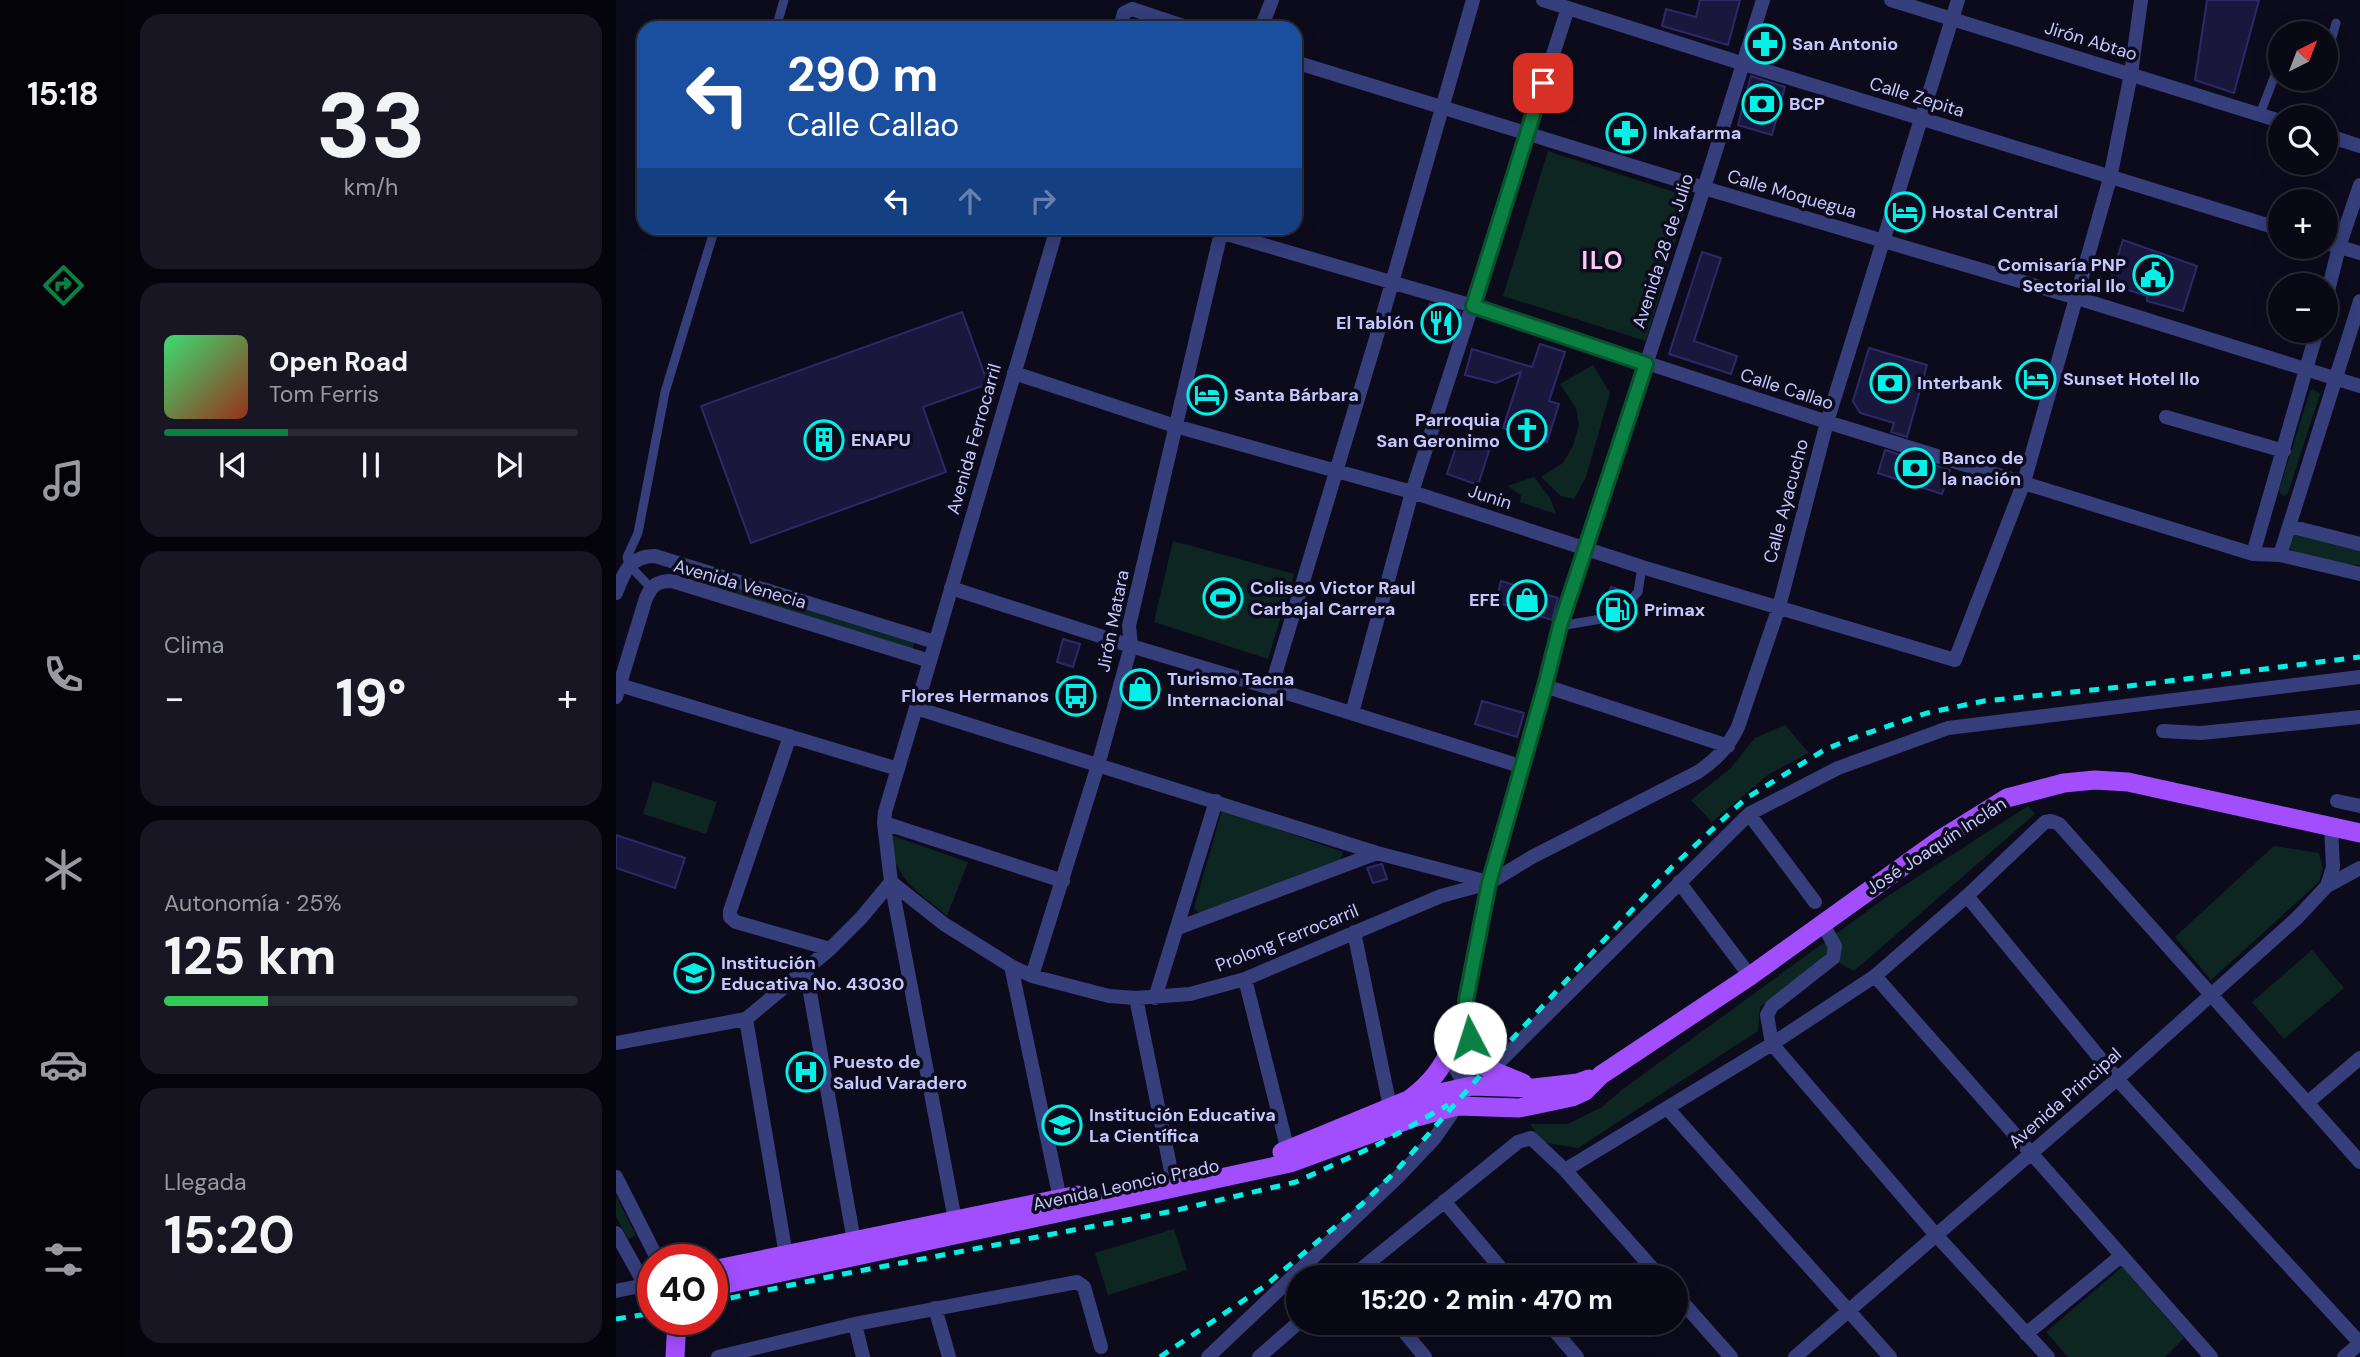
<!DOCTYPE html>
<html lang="es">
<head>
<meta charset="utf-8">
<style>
  body { margin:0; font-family:"DM Sans",sans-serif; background:#171622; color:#f1f3f6; height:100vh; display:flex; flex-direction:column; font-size:26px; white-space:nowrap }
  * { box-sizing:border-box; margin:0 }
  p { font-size:23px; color:#999aa0 }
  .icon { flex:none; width:38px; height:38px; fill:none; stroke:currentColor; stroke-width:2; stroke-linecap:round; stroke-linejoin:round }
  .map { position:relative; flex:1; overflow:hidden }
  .side { display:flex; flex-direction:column; gap:14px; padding:14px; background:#05040c; width:490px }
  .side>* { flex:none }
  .top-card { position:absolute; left:21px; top:21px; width:665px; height:214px; border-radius:21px; box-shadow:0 4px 18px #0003,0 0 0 2px #292934; background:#1a4fa0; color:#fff; overflow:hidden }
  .needle { width:46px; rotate:42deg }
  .controls { position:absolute; left:1652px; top:21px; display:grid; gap:14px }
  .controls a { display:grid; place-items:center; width:70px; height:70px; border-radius:50%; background:#090815; box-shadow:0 4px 18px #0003,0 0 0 2px #292934; font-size:35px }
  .speed { position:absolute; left:21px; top:1244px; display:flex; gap:14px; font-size:35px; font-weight:700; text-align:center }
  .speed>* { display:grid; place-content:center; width:91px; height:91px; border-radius:50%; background:#090815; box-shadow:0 4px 18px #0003,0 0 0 2px #292934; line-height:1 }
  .speed .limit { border:10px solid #d22; background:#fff; color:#111 }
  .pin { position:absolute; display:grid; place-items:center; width:60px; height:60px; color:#fff; margin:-30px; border-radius:14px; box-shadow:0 4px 10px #0006 }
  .me { position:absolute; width:77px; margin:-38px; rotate:355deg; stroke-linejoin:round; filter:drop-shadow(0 0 5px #0008) }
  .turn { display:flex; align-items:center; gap:24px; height:147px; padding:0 35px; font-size:32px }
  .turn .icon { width:91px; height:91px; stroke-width:2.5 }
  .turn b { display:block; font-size:49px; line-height:60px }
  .lanes { display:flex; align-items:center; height:66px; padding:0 35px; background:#0003; justify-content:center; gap:35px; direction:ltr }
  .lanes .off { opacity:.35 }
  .big { font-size:52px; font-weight:700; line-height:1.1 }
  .side .tile { flex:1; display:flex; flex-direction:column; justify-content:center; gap:10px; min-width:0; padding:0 24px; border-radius:21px; background:#171622 }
  .side .dial { align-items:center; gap:0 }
  .dial b { font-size:91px; line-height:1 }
  .song { display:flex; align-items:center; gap:21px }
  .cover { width:84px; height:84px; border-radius:10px; background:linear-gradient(135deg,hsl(140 70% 55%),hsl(10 70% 35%)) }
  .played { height:7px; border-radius:4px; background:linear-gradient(90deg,#0b8043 30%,#292934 30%) }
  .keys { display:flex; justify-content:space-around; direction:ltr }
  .heat { display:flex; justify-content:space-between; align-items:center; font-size:38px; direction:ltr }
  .charge { height:10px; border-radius:5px; background:linear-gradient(90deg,#34c759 25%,#292934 0) }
  .trip { position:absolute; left:670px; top:1265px; width:402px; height:70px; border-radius:35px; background:#090815; box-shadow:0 4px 18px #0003,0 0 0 2px #292934; font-weight:700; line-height:70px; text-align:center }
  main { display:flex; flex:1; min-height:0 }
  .menu { display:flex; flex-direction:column; width:126px; justify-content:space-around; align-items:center; background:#040308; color:#999aa0 }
  .menu .icon { width:49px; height:49px }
  .menu .selected { color:#0b8043 }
  .menu b { font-size:32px; color:#f1f3f6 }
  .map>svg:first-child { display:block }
  .green { fill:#0e2622 }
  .building { fill:#1a173d; stroke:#2d2969; stroke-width:2 }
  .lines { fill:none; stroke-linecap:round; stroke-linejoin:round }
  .service { stroke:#363e7b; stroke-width:9 }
  .pedestrian { stroke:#363e7b; stroke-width:14 }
  .minor { stroke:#363e7b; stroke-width:14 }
  .tertiary { stroke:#363e7b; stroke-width:14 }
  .primary { stroke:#a34efe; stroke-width:19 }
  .rail { stroke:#01f1e6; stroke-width:5; stroke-dasharray:10 9; stroke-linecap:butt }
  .route-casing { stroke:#07532c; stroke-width:18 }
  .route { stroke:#0b8043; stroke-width:12 }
  .labels { text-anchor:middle; stroke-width:7; stroke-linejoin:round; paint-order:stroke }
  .street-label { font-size:18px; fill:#c7c8ff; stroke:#0c0b1c }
  .poi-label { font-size:18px; font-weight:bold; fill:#c7c8ff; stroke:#0c0b1c; text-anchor:start }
  .district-label { font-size:24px; font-weight:bold; letter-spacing:2px; fill:#ffc9f3; stroke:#0c0b1c }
</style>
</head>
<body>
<main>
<nav class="menu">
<b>15:18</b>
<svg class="icon selected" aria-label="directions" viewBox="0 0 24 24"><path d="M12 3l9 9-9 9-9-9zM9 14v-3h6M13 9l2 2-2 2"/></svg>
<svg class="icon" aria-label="music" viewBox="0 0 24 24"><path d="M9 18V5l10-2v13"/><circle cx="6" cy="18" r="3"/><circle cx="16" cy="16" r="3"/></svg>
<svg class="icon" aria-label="phone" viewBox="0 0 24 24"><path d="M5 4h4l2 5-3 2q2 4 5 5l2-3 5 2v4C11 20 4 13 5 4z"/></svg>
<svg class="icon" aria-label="climate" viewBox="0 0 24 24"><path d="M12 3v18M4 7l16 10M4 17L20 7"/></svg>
<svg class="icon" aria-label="car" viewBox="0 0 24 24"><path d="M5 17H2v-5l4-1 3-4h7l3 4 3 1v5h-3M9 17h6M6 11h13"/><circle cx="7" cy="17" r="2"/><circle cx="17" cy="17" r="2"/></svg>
<svg class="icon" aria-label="filters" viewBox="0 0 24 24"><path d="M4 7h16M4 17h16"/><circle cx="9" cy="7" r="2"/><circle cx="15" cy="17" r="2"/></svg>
</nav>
<section class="side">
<div class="tile dial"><b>33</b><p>km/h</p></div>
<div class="tile">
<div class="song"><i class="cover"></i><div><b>Open Road</b><p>Tom Ferris</p></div></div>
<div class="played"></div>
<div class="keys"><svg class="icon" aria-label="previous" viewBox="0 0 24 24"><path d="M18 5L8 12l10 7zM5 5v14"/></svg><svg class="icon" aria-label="pause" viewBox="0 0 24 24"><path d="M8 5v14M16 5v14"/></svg><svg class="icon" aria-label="next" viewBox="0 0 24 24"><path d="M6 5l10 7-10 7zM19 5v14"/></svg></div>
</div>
<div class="tile"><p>Clima</p>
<div class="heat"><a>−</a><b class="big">19°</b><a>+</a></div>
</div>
<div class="tile"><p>Autonomía · 25%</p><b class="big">125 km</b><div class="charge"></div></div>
<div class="tile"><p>Llegada</p><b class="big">15:20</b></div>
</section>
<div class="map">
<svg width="1744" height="1357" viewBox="0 0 1744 1357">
  <rect width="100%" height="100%" fill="#0c0b1c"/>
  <path class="green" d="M932 151 1073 197 1030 341 887 296Z
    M977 365 994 393 970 477 958 499 945 496 925 477 947 463 957 446 963 425 960 408 944 384Z
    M1697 389 1704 394 1672 493 1668 496 1665 494 1663 490 1694 391Z
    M918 477 934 498 940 514 904 502 905 495 891 486Z
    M1679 533 1744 549V565L1730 564 1676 551 1673 547 1674 536Z
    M557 541 678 574 652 659 538 622Z
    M66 572 298 643 297 649 65 579Z
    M1169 725 1193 753 1153 774 1096 822 1075 800 1114 769 1139 738Z
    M37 781 101 802 90 834 27 814Z
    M1412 806 1419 814 1238 971 1214 958 1144 1007 1142 1031 962 1148 926 1142 914 1124H952L986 1107 1007 1089 1272 896Z
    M606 810 727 852 724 860 583 913 578 908Z
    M277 836 352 862 331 916C304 893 272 876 277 836Z
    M1658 846 1703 853 1707 868 1703 882 1595 980 1559 937Z
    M1696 950 1728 988 1668 1039 1636 1002Z
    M0 1196 20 1235 12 1239 0 1216Z
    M558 1229 571 1270 492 1295 479 1253Z
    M1506 1267 1568 1338 1549 1357H1452L1430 1332Z"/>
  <path class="building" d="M1084 0H1124L1112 45 1046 26 1050 9 1080 17Z
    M1591 0H1643L1618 93 1579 80Z
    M1135 76 1169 87 1156 135 1122 125Z
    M1507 240 1581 266 1567 311 1531 301V296L1493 284Z
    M1086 252 1105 258 1078 341 1121 356 1115 374 1053 354Z
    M814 304 844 312 834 342 806 333Z
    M346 312 372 384 307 407 330 472 135 543 85 406Z
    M924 344 949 352 933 401 943 404 931 442 887 428 905 372 880 383 849 375 856 349 916 367Z
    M1253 348 1311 365 1291 437 1275 432 1278 423 1244 413 1237 401Z
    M842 441 873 451 862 485 831 474Z
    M1269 450 1334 470 1326 494 1262 473Z
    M885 581 942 598 936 620 880 602Z
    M995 587 1012 592 1005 601 1006 606 1010 610 1003 631 987 626 992 621 991 615 987 612Z
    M447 639 464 644 457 667 441 662Z
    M866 701 908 713 901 737 859 724Z
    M0 835 69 858 59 888 0 868Z
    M766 864 771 879 757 883 751 868Z"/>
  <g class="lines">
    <path class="service" d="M160 28 168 0
      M1710 59 1720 23
      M1644 114 1664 62
      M35 588 13 565 11 557 22 533 49 392 99 228
      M1012 603 1022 592 1026 567
      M944 626 985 619"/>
    <path class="pedestrian" d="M1336 19 1342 0
      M1515 74 1525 0
      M515 646 655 688"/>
    <path class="minor" d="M857 0 759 342 655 688 907 767
      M927 0 1128 64
      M645 28 656 0
      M590 228 857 306 1211 422 1637 554 1664 555 1744 574
      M1710 299 1723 247 1744 185
      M398 373 559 426 796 492 1026 567 1339 660 1408 482 1494 178 1515 74
      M1550 417 1668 451
      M1673 526 1744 544
      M1637 554 1701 331
      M1664 555 1744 301
      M335 588 515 646
      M314 661 269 812 268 823 275 882 328 924 395 966 416 976 493 996 520 998 574 994 629 979 825 896 873 883 916 857 1082 772C1101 759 1112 747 1122 727L1163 607 1211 422 1336 19
      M0 684 282 769
      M929 686 1112 746
      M300 708 761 853 872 882
      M736 713 796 492 952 8
      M1547 731 1585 733 1744 717
      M174 736 114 911V917L120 922 214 949
      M1721 801 1744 806
      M1133 814 1199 902
      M268 823 447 881
      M275 882 339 1220
      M1063 882 1134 976
      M873 883 929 686 944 626 1088 188
      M1711 886 1717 867 1715 827
      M1351 896 1501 1079 1744 1343
      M1206 923 1219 946 1217 958 1156 1006 1151 1015 1156 1044 1320 1235 1432 1357
      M562 928 761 853
      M738 932 774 1107
      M395 966 444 1199
      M190 970 238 1241
      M416 976 482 765 515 646 513 626 606 228
      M1259 976 1595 1357
      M629 979 672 1151
      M520 998 556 1176
      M539 998 600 801
      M130 1019 170 1255
      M0 1043 130 1019 214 949 245 918 275 882
      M851 1087 875 1070 1133 814 1222 768 1332 728 1744 677
      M1691 1103 1744 1058
      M1051 1108 1274 1357
      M949 1170 1156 1044 1259 976 1351 896 1429 822 1435 821 1443 824 1744 1162
      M828 1201 893 1278
      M734 1278 902 1142 915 1138 949 1170 1045 1278
      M0 1291 29 1285
      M1060 1295 1115 1357
      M319 1308 333 1357
      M781 1323 809 1357
      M932 1323 961 1357
      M239 1324 247 1357
      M1410 1334 1505 1256
      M102 1357 239 1324 461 1282 468 1287 485 1347
      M592 1357 782 1177 818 1139 841 1106
      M643 1357 682 1323
      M1179 1357 1501 1079 1681 918 1711 886 1744 868
      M1728 1357 1744 1343"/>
    <path class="tertiary" d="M1275 0 1664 121
      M504 28 508 13 516 9 573 28
      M679 62 1088 188 1461 298 1744 386
      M1128 64 1664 229
      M1710 135 1744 146
      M1088 188 1147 0
      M1710 243 1744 253
      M0 593C8 572 14 556 39 556L319 642
      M0 697 30 598C36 585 41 581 56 581L314 661 441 228
      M851 1087 840 1070 837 1045 850 1000 873 883
      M849 1092 855 1057 851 1008
      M0 1177 42 1260
      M0 1233 29 1285 37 1288"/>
    <path class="primary" d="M855 1057 875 1070 907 1083
      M795 1098C815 1083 826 1068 837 1045
      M666 1152 792 1100 855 1086 918 1088 962 1083 973 1079
      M96 1270 462 1195
      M96 1287 674 1163 797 1118 841 1106 903 1108 956 1097 969 1091 985 1075 1134 976 1325 839 1391 798 1448 783 1479 780 1512 782 1744 833
      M59 1357 61 1320"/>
    <path class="rail" d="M96 1302 217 1276 557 1211 680 1182 763 1144 832 1105
      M0 1319 37 1313
      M544 1357 649 1286 746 1204 780 1171 898 1037 1056 867 1129 799 1208 750 1237 738 1311 713 1368 701 1505 687 1744 657"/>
  </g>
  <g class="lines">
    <g class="route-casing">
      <path id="route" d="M854 1038 850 1000 873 883 929 686 944 626 1030 364 857 306 927 83"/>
    </g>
    <use href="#route" class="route"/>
  </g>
  <defs>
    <g id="pharmacy-ring" transform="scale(2.0125)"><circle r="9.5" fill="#0c0b1c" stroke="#01f1e6" stroke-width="1.5"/><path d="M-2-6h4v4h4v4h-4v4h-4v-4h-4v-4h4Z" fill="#01f1e6"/></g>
    <g id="bank-ring" transform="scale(2.0125)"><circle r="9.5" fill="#0c0b1c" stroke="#01f1e6" stroke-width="1.5"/><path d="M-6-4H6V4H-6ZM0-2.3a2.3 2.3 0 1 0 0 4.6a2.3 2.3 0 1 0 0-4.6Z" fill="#01f1e6"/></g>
    <g id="hotel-ring" transform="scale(2.0125)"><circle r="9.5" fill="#0c0b1c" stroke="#01f1e6" stroke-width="1.5"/><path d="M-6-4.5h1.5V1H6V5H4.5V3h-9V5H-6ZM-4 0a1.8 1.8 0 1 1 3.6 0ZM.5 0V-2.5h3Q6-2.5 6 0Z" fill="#01f1e6"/></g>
    <g id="civic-ring" transform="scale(2.0125)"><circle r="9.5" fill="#0c0b1c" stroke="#01f1e6" stroke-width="1.5"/><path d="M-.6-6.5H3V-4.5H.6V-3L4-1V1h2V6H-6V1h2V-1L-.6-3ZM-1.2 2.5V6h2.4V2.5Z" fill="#01f1e6"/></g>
    <g id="restaurant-ring" transform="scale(2.0125)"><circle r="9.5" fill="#0c0b1c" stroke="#01f1e6" stroke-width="1.5"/><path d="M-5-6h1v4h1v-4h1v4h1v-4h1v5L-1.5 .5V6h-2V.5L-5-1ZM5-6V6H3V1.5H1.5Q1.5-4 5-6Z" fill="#01f1e6"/></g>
    <g id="church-ring" transform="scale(2.0125)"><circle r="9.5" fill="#0c0b1c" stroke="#01f1e6" stroke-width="1.5"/><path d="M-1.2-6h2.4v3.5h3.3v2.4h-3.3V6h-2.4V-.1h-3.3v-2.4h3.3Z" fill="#01f1e6"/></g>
    <g id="building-ring" transform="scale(2.0125)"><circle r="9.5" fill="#0c0b1c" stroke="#01f1e6" stroke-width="1.5"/><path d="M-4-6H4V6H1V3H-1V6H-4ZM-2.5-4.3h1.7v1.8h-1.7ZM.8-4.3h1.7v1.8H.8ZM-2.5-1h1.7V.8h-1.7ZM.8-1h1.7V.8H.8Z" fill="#01f1e6"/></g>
    <g id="stadium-ring" transform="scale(2.0125)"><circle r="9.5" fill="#0c0b1c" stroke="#01f1e6" stroke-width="1.5"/><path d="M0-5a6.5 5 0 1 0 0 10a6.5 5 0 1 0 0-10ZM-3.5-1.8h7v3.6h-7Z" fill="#01f1e6"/></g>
    <g id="shop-ring" transform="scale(2.0125)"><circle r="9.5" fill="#0c0b1c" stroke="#01f1e6" stroke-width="1.5"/><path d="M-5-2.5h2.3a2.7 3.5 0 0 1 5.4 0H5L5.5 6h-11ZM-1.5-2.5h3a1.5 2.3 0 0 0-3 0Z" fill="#01f1e6"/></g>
    <g id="fuel-ring" transform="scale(2.0125)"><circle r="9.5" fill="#0c0b1c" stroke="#01f1e6" stroke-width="1.5"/><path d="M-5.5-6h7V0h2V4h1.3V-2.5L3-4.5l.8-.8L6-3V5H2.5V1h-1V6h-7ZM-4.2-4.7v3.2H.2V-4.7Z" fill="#01f1e6"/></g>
    <g id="bus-ring" transform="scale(2.0125)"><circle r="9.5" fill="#0c0b1c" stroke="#01f1e6" stroke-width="1.5"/><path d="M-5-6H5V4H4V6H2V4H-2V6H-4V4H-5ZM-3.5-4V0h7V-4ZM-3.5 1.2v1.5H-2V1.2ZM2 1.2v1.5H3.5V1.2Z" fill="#01f1e6"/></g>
    <g id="school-ring" transform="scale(2.0125)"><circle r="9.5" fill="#0c0b1c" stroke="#01f1e6" stroke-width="1.5"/><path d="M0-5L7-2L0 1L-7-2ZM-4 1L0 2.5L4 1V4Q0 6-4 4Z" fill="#01f1e6"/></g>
    <g id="hospital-ring" transform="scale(2.0125)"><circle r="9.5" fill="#0c0b1c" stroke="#01f1e6" stroke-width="1.5"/><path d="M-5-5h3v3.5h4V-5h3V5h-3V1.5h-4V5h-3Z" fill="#01f1e6"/></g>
  </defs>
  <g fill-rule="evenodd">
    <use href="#pharmacy-ring" x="1149" y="44"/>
    <use href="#bank-ring" x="1146" y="104"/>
    <use href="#pharmacy-ring" x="1010" y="133"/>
    <use href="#hotel-ring" x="1289" y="212"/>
    <use href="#civic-ring" x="1537" y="275"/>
    <use href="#restaurant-ring" x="825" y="323"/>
    <use href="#hotel-ring" x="1420" y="379"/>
    <use href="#bank-ring" x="1274" y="383"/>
    <use href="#hotel-ring" x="591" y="395"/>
    <use href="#church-ring" x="911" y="430"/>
    <use href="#building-ring" x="208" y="440"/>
    <use href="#bank-ring" x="1299" y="468"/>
    <use href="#stadium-ring" x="607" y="598"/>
    <use href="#shop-ring" x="911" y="600"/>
    <use href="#fuel-ring" x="1001" y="610"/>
    <use href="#shop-ring" x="524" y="689"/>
    <use href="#bus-ring" x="460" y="696"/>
    <use href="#school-ring" x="78" y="973"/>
    <use href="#hospital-ring" x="190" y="1072"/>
    <use href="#school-ring" x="446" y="1125"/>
  </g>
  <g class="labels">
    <g class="street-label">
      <text transform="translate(1475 41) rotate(17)" y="6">Jirón Abtao</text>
      <text transform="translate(1301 97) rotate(17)" y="6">Calle Zepita</text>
      <text transform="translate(1176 194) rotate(16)" y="6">Calle Moquegua</text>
      <text transform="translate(1047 251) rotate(-72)" y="6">Avenida 28 de Julio</text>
      <text transform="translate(1171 389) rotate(18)" y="6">Calle Callao</text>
      <text transform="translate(358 439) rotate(-74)" y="6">Avenida Ferrocarril</text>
      <text transform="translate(874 497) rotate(18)" y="6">Junin</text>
      <text transform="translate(1170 501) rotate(-75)" y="6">Calle Ayacucho</text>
      <text transform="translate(124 584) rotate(16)" y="6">Avenida Venecia</text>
      <text transform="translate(497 621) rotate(-79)" y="6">Jirón Matara</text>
      <text transform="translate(1320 846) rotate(-33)" y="6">José Joaquín Inclán</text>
      <text transform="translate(671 938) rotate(-22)" y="6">Prolong Ferrocarril</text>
      <text transform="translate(1449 1098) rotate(-41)" y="6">Avenida Principal</text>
      <text transform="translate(510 1185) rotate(-12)" y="6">Avenida Leoncio Prado</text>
    </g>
    <g class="poi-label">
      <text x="1176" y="50">San Antonio</text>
      <text x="1173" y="110">BCP</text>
      <text x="1037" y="139">Inkafarma</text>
      <text x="1316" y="218">Hostal Central</text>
      <text x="1510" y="271" text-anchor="end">Comisaría PNP<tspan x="1510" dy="21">Sectorial Ilo</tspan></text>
      <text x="798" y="329" text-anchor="end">El Tablón</text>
      <text x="1447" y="385">Sunset Hotel Ilo</text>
      <text x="1301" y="389">Interbank</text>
      <text x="618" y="401">Santa Bárbara</text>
      <text x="884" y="426" text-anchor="end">Parroquia<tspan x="884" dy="21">San Geronimo</tspan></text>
      <text x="235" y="446">ENAPU</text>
      <text x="1326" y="464">Banco de<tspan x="1326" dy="21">la nación</tspan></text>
      <text x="634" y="594">Coliseo Victor Raul<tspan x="634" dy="21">Carbajal Carrera</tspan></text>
      <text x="884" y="606" text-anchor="end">EFE</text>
      <text x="1028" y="616">Primax</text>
      <text x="551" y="685">Turismo Tacna<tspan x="551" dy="21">Internacional</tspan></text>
      <text x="433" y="702" text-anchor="end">Flores Hermanos</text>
      <text x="105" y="969">Institución<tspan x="105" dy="21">Educativa No. 43030</tspan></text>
      <text x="217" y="1068">Puesto de<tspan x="217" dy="21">Salud Varadero</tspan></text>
      <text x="473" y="1121">Institución Educativa<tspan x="473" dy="21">La Científica</tspan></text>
    </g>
    <g class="district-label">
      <text x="987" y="269">ILO</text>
    </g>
  </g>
</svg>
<div class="controls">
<a><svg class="needle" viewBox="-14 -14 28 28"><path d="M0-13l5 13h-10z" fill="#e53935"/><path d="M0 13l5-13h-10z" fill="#999aa0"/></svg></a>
<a><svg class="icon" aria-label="search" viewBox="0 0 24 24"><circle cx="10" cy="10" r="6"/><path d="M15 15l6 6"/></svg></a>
<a>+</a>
<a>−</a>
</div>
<div class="speed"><div class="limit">40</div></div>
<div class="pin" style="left:927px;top:83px;background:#d93025"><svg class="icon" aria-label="arrive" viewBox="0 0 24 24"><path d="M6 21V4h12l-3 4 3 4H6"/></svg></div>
<svg class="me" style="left:854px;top:1038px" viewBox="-20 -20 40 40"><circle r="19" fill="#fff"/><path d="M0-13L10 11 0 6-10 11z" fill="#0b8043"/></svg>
<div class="trip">15:20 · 2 min · 470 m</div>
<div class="top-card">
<div class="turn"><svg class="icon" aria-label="left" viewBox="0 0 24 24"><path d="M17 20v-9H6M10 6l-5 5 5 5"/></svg><div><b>290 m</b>Calle Callao</div></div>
<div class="lanes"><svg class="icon" aria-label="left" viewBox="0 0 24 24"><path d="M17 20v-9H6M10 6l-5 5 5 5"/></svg><svg class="icon off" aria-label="ahead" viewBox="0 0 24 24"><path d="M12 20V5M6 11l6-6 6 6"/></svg><svg class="icon off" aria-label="right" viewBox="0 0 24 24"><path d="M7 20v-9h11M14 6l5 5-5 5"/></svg></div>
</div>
</div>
</main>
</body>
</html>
